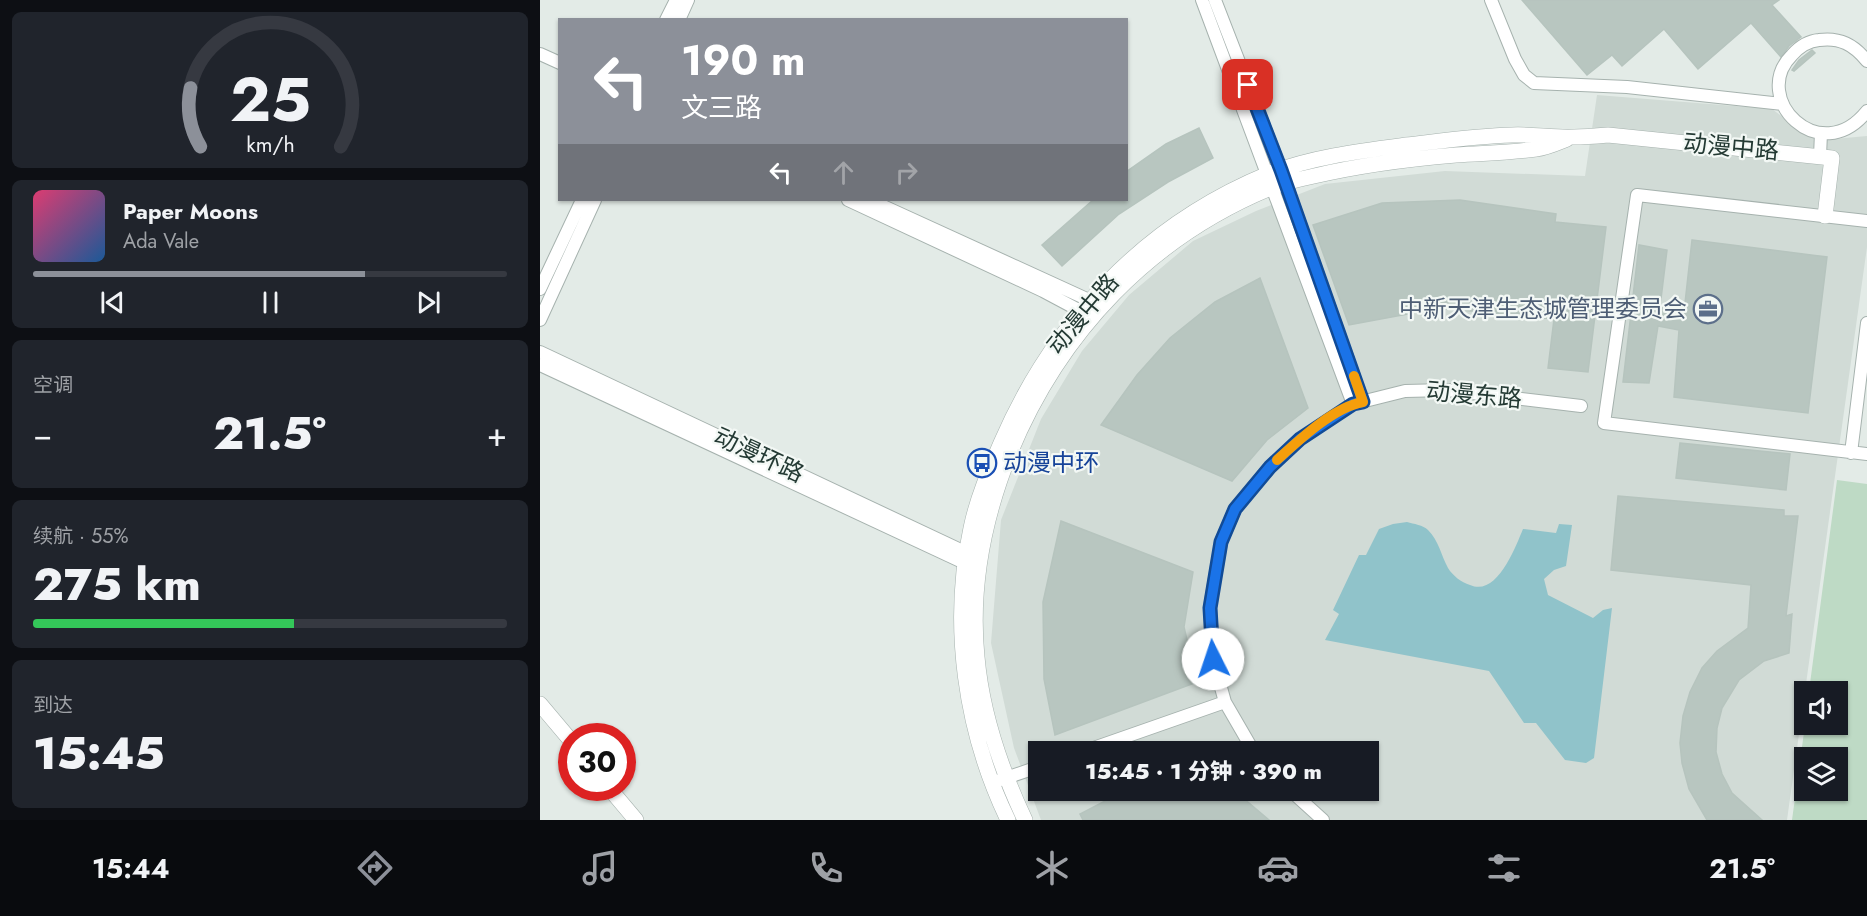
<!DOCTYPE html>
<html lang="zh">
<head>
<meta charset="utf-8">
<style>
  body { margin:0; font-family:Jost,"Noto Sans SC",sans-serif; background:#20242c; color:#f1f3f6; height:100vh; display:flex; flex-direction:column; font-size:22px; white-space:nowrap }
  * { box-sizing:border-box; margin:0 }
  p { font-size:20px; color:#9ea1a6 }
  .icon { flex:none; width:33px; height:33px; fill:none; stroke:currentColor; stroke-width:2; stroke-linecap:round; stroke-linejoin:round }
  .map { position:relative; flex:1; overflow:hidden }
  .panel { display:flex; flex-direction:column; gap:12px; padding:12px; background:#0d0f14; width:540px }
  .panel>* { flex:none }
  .hud { position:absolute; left:18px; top:18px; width:570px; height:183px; border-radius:0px; box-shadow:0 2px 4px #0004; background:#8c9099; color:#fff; overflow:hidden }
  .fabs { position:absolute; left:1254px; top:681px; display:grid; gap:12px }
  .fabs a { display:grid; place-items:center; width:54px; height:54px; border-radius:0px; background:#171b24; box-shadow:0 2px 4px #0004; font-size:30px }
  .speed { position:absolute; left:18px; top:723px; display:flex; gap:12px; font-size:30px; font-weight:700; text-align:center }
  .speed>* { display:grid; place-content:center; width:78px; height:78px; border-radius:50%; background:#171b24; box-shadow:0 2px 4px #0004; line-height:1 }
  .speed .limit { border:9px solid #d22; background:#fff; color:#111 }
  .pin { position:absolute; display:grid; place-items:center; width:51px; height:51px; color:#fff; margin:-26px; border-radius:12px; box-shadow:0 3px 9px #0006 }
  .me { position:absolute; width:66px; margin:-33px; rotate:356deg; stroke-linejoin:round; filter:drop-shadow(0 0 4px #0008) }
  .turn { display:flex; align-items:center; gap:21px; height:126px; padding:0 24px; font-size:27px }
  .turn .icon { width:78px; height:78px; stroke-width:2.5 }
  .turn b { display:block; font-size:42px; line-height:51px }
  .lanes { display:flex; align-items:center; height:57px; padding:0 24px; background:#0003; justify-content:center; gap:30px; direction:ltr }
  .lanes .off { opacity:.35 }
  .big { font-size:45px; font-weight:800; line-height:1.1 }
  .panel .widget { flex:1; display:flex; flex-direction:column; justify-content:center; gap:9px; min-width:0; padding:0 21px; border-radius:9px; background:#20242c }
  .panel .dial { align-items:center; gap:0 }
  .dial svg { height:156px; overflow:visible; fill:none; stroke:#363941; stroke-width:7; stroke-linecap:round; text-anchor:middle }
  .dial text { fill:#f1f3f6; stroke:none }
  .song { display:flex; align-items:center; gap:18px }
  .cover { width:72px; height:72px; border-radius:9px; background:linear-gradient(135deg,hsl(340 70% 55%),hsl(210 70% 35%)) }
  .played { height:6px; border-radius:3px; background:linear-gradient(90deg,#8c9099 70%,#363941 70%) }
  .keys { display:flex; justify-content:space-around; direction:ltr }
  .heat { display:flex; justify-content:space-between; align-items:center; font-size:33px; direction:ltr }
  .charge { height:9px; border-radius:4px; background:linear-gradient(90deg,#34c759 55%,#363941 0) }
  .trip { position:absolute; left:488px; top:741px; width:351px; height:60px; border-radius:0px; background:#171b24; box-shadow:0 2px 4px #0004; font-weight:800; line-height:60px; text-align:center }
  .menu { display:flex; height:96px; justify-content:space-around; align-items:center; background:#090b0e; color:#9ea1a6 }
  .menu .icon { width:42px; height:42px }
  .menu .active { color:#8c9099 }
  .menu b { font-size:27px; color:#f1f3f6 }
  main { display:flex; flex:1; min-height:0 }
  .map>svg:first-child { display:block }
  .built { fill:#d1dbd6; fill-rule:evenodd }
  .green { fill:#bedac5; fill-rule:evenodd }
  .water { fill:#90c3ca }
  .building { fill:#b8c6c0; stroke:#b6c4be; stroke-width:1.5 }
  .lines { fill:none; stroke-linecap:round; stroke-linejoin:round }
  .minor-casing { stroke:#a6b2ae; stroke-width:14 }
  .tertiary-casing { stroke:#a6b2ae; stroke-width:16 }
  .minor { stroke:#fff; stroke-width:12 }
  .tertiary { stroke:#fff; stroke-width:15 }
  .route-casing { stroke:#114b97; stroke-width:15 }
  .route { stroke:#1a73e8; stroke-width:10 }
  .slow { stroke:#f59e0b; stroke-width:10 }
  .labels { text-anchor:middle; stroke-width:4.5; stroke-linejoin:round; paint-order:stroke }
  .street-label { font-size:24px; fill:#243a34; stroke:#f3f8f5 }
  .service-label { font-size:24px; fill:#4e5e75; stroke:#f3f8f5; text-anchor:end }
  .transit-label { font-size:24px; fill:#164399; stroke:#f3f8f5; text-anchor:start }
</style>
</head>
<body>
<main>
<section class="panel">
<div class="widget dial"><svg viewBox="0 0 100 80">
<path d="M14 69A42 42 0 1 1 86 69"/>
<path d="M14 69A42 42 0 0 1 9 39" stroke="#8c9099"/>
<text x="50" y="56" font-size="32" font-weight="700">25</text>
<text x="50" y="72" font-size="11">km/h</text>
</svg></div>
<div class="widget">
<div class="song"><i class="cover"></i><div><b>Paper Moons</b><p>Ada Vale</p></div></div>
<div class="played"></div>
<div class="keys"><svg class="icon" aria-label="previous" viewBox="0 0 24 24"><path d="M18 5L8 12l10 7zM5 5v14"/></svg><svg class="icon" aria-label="pause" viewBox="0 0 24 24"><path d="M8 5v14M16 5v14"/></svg><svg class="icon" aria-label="next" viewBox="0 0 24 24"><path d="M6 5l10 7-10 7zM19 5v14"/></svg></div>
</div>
<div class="widget"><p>空调</p>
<div class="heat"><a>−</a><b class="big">21.5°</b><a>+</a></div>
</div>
<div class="widget"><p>续航 · 55%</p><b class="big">275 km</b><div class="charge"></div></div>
<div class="widget"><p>到达</p><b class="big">15:45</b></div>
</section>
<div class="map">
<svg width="1327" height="820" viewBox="0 0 1327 820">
  <rect width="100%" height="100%" fill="#e3ebe7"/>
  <path class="built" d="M1057 95 1232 109 1266 134 1294 139 1327 136V247L1247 820H501L474 748 451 643 461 520 501 419 542 351 589 295 653 241 716 211 785 184 905 171 1045 176ZM498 752H828V790H498Z"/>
  <path class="green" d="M1297 480 1327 484V820H1252L1265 725 1298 724V692L1269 691ZM1264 758H1298V790H1264Z"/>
  <path class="water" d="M867 522C874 524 883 525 888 530 899 541 901 555 908 568 913 576 921 582 930 585 957 597 975 548 983 529L1016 533 1019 524 1032 525 1026 566 1014 570 1004 579 1008 595 1053 618 1063 610 1072 608 1054 758 1046 763 1025 760 996 723H984L949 671 785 640 799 614 793 610 819 555H826L839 529 853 524Z"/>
  <path class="building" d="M982 0H1239L1232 5 1261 37 1249 46 1241 57 1211 23 1158 69 1124 29 1082 66 1072 55 1047 75Z
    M1272 50 1275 53 1254 71 1252 70 1259 60Z
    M659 128 673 158 628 182 579 214 522 266 502 245 553 200H586V172L626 144Z
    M920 200 1016 214 1015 222 1066 227 1048 372 1008 368 1014 319 900 308 809 325 773 225 842 203Z
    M1152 240 1287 257 1268 413 1134 397 1139 330 1118 326 1109 383 1083 382 1099 245 1127 250 1120 307 1144 312Z
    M720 278 768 408 727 440 692 481 561 425 597 375 630 338 675 302Z
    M1140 443 1250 454 1246 490 1136 478Z
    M1078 496 1244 510V516H1258L1246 616 1252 614 1249 653 1224 661 1199 680 1182 708 1177 728 1176 752 1182 774 1192 793 1222 820H1167L1149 789 1142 763 1140 743 1143 716 1150 692 1162 668 1177 651 1208 628 1211 585 1071 570Z
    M521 521 653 572 644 627 657 682 515 735 504 679 503 602Z
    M586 790H698L702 797 729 820H543L540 814Z"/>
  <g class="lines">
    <g class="minor-casing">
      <path id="minor" d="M662 0 813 404
        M675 0 741 170 823 402
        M951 0 975 59 984 75 994 83 1087 87 1242 104
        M126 20 136 0
        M139 20 148 0
        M0 54 20 63
        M1327 61C1314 45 1300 37 1279 40 1268 41 1259 47 1252 55 1209 98 1280 170 1327 111
        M1280 156 1281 133
        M308 200 503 291 548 315
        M330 200 549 300 556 306
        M1327 221 1097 195 1064 423 1327 454
        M0 289 42 200
        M0 320 55 200
        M0 352 427 553 436 554
        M0 365 431 566
        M1311 453 1327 323
        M542 752 685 702
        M714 752 685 702 673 659 670 607 681 542 695 509 730 467 760 439 813 404 865 391 907 390 1041 406
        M460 780 498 767
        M750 790 783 820"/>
    </g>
    <g class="tertiary-casing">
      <path id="tertiary" d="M0 704 32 742
        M69 788 96 820
        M468 820C425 731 410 625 431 528 437 499 449 471 461 443 513 322 604 225 728 174 771 157 820 151 866 145 901 141 936 136 972 135 993 134 1013 138 1034 137 1045 137 1057 136 1068 135L1292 158 1285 216
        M485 820C461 769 442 714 437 657 430 587 444 518 470 453 520 332 610 237 733 187 746 182 760 179 774 176 821 165 868 159 916 155 943 153 970 153 996 149 1006 148 1017 143 1027 139"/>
    </g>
    <use href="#minor" class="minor"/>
    <use href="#tertiary" class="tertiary"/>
  </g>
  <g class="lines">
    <g class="route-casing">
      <path id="route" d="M673 659 670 608 681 542 695 509 730 467 760 439 813 404 823 402 741 170 708 85"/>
    </g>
    <use href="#route" class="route"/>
    <path class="slow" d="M737 460C759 440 794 407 823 402L814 376"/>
  </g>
  <defs>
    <g id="office-ring" transform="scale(1.5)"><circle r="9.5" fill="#f3f8f5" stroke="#5c6f8a" stroke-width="1.5"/><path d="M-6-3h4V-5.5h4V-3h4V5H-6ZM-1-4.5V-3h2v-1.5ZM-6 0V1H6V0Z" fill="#5c6f8a"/></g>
    <g id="bus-ring" transform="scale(1.5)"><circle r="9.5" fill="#f3f8f5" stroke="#1a4fb4" stroke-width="1.5"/><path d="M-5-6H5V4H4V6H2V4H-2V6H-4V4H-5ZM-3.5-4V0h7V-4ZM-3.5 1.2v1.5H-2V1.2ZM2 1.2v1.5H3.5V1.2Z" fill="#1a4fb4"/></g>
  </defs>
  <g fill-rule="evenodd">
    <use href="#office-ring" x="1168" y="309"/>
    <use href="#bus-ring" x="442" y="463"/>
  </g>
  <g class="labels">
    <g class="street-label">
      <text transform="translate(1191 147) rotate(5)" y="8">动漫中路</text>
      <text transform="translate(543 314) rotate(-50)" y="8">动漫中路</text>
      <text transform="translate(934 395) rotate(5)" y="8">动漫东路</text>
      <text transform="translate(219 455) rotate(25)" y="8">动漫环路</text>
    </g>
    <g class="service-label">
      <text x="1147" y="317">中新天津生态城管理委员会</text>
    </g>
    <g class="transit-label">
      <text x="463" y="471">动漫中环</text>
    </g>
  </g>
</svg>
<div class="fabs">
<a><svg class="icon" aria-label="sound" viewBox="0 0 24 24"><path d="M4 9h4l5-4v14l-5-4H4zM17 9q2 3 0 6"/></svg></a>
<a><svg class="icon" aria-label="layers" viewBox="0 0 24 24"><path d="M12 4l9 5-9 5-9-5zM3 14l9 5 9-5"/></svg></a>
</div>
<div class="speed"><div class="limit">30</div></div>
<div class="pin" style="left:708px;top:85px;background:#d93025"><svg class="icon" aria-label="arrive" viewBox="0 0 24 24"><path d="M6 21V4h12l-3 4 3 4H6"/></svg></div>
<svg class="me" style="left:673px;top:659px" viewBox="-20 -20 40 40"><circle r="19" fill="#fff"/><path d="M0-13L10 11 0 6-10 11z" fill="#1a73e8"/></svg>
<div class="trip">15:45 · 1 分钟 · 390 m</div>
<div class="hud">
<div class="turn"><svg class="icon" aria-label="left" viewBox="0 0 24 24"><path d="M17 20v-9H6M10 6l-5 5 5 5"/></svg><div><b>190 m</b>文三路</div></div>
<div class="lanes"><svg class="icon" aria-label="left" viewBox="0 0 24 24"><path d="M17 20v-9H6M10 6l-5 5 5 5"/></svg><svg class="icon off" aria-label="ahead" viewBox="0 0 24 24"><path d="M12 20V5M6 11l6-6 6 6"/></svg><svg class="icon off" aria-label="right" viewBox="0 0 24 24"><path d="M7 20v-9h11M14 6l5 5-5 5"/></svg></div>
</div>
</div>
</main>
<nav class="menu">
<b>15:44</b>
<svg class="icon active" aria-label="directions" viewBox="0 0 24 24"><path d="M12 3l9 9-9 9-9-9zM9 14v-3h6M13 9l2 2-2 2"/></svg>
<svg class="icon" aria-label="music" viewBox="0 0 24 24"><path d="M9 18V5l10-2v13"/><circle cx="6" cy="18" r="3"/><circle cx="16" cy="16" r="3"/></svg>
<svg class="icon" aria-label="phone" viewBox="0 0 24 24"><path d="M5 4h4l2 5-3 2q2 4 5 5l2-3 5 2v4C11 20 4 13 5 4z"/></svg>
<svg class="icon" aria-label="climate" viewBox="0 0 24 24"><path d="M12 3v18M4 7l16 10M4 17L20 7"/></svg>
<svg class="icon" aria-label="car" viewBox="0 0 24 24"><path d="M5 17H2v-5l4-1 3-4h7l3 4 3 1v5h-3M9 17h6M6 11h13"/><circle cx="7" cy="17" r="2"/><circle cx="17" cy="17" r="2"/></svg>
<svg class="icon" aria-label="filters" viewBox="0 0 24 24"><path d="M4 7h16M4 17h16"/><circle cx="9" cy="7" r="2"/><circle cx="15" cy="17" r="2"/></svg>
<b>21.5°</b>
</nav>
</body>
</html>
